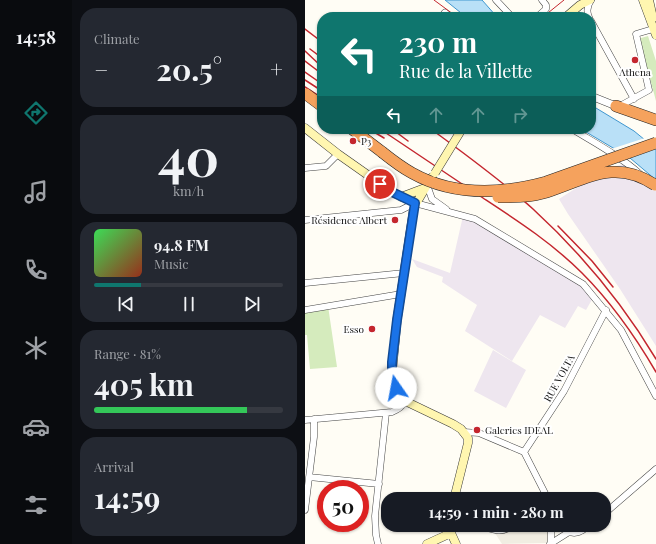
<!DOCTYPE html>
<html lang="en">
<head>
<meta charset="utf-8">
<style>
  body { margin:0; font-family:"Playfair Display",serif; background:#242831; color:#f1f3f6; height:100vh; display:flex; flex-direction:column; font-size:15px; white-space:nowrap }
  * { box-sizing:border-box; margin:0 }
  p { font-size:13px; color:#9ea1a6 }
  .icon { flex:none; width:22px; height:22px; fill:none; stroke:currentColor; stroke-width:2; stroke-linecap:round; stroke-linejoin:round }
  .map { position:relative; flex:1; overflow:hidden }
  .sheet { display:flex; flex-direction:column; gap:8px; padding:8px; background:#0d0f14; width:233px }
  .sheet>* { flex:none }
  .hud { position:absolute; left:12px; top:12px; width:279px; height:122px; border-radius:16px; box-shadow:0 1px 3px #0004; background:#0f766e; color:#fff; overflow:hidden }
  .speed { position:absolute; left:12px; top:480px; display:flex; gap:8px; font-size:20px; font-weight:700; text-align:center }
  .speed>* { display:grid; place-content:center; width:52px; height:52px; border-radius:50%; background:#171b24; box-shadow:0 1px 3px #0004; line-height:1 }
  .speed .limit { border:6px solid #d22; background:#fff; color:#111 }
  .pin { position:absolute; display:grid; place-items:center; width:34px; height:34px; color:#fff; margin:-17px; border:2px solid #fff; border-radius:50%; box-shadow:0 1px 4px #0007 }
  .me { position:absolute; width:44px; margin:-22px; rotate:348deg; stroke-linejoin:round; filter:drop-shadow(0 0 3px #0008) }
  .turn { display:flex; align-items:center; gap:14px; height:84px; padding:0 16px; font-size:18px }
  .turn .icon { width:52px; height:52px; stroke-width:2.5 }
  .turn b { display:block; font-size:28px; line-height:34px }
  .lanes { display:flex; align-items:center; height:38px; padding:0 16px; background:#0003; justify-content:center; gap:20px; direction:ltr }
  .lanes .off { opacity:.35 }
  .big { font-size:30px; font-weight:700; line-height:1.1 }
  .sheet .widget { flex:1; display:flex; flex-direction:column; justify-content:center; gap:6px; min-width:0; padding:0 14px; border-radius:16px; background:#242831 }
  .sheet .dial { align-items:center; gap:0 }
  .dial b { font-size:52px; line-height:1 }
  .song { display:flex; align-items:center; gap:12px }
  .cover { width:48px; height:48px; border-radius:6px; background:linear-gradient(135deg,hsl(130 70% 55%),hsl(10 70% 35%)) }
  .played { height:4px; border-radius:2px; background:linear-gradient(90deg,#0f766e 25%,#363941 25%) }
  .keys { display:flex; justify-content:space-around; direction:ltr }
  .heat { display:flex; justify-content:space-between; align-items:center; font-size:22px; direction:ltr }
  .charge { height:6px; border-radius:3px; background:linear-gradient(90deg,#34c759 81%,#363941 0) }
  .trip { position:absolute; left:76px; top:492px; width:230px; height:40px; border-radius:16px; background:#171b24; box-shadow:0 1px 3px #0004; font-weight:700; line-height:40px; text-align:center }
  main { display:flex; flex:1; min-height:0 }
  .tabs { display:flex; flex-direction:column; width:72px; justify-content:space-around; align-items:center; background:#090b0e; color:#9ea1a6 }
  .tabs .icon { width:28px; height:28px }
  .tabs .selected { color:#0f766e }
  .tabs b { font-size:18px; color:#f1f3f6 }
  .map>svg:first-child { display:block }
  .industrial { fill:#eee6ef }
  .green { fill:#d5ebbd }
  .plaza { fill:#f1ede2 }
  .water { fill:#b9e0f7; stroke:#3f96cf }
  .pier { fill:#fffdf5 }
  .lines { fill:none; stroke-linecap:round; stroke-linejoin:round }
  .minor-casing { stroke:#444; stroke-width:7 }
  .tertiary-casing { stroke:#444; stroke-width:8 }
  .secondary-casing { stroke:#333; stroke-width:9 }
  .motorway-casing { stroke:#222; stroke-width:12 }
  .minor { stroke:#fff; stroke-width:6 }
  .tertiary { stroke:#fff; stroke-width:7 }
  .secondary { stroke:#fff6b0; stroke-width:8 }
  .motorway { stroke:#f5a25d; stroke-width:11 }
  .tram { stroke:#c4262e; stroke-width:1 }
  .rail { stroke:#c4262e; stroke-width:1.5 }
  .secondary-bridge-casing { stroke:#333; stroke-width:9; stroke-linecap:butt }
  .motorway-bridge-casing { stroke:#222; stroke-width:12; stroke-linecap:butt }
  .secondary-bridge { stroke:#fff6b0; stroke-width:8 }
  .motorway-bridge { stroke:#f5a25d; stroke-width:11 }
  .route-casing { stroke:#114b97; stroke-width:10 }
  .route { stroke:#1a73e8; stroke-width:7 }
  .poi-dot { fill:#c4262e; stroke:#fff; stroke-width:1.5 }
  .labels { text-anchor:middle; stroke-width:4; stroke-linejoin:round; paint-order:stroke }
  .poi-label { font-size:10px; fill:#111; stroke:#fff; text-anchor:start }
  .street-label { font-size:10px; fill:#111; stroke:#fff }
</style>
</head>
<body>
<main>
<nav class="tabs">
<b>14:58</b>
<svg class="icon selected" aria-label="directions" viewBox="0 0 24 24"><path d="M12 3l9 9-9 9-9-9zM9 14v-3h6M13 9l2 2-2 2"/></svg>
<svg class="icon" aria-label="music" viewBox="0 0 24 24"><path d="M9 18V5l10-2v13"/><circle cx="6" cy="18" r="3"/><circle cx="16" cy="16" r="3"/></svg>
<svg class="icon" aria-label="phone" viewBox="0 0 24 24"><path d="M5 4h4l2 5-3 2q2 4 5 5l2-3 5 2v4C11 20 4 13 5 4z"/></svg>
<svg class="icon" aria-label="climate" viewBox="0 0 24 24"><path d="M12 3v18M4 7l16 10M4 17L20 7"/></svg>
<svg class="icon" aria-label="car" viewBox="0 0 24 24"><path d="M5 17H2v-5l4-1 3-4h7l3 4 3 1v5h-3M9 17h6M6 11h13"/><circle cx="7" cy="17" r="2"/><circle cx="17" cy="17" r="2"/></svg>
<svg class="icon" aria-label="filters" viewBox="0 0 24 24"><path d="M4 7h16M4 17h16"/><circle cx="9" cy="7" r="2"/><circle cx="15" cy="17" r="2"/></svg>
</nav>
<section class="sheet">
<div class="widget"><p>Climate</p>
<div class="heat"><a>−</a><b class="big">20.5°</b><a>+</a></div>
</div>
<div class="widget dial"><b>40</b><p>km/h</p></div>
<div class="widget">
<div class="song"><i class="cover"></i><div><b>94.8 FM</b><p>Music</p></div></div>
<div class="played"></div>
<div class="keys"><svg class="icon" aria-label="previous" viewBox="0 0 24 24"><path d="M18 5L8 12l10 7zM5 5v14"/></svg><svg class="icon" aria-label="pause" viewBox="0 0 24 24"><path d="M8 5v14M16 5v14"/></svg><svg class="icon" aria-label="next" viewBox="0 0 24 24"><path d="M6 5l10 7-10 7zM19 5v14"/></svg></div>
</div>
<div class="widget"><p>Range · 81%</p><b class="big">405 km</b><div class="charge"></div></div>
<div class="widget"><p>Arrival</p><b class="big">14:59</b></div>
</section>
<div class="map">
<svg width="351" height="544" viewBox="0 0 351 544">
  <rect width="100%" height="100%" fill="#fffdf5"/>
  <path class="industrial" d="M319 164 351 191V346L315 289 263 214 254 199 301 169Z
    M158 216 170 219 278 284 289 296 281 310 273 306 260 328 235 315 207 361 160 331 172 305 137 282 138 277 112 267 107 259 145 273Z
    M188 350 221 370 201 408 169 391Z"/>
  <path class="green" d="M343 36 351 61V101L336 45V38Z
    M23 306 32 367 5 369 2 335H0V310Z"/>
  <path class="plaza" d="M209 525H244L243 543 197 544 188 530Z"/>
  <path class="water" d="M140 0H177L192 17H161Z
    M286 105 329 131 351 149V180L325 158 276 129H286Z"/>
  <path class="pier" d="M340 138 351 146V149L321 159 306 149Z"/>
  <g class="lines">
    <g class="minor-casing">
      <path id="minor" d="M191 0 207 17
        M232 17 241 9V5L237 0
        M284 17C281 11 282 6 286 0
        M286 21 329 99
        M315 106 344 90 331 34 351 28
        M267 129C290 143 315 156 335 174
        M0 168 21 166 33 154
        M122 185 127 199 141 209
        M0 220 96 210 110 203 170 219 278 284 316 330 351 396
        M0 283 99 273
        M0 310 96 294
        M0 420 87 412C94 409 97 407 100 401
        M159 432 174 433 219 452 243 499
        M219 452 259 391 301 310
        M4 477 74 484
        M0 510 9 437V419
        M299 514 351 469
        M145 525H153
        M173 525C187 529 195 535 209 525
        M246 525V543
        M264 532C273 535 278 530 285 525
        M73 544 71 535 70 516 81 413
        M245 544 264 532"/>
    </g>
    <g class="tertiary-casing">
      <path id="tertiary" d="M140 13 145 17
        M286 96 311 106"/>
    </g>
    <g class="secondary-casing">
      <path id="secondary" d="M338 0 351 35
        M344 0 348 18
        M261 17 275 5 285 0
        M0 128 33 154 87 192 110 203
        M127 177 109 207 92 320 87 373 91 388 100 401 148 424 156 429 163 438V443L149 499
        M96 197 120 188
        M145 525 146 533 151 544
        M122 544 146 533"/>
    </g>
    <g class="motorway-casing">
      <path id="motorway" d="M311 106 351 120
        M47 129 77 152"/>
    </g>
    <use href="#minor" class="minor"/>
    <use href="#tertiary" class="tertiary"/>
    <use href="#secondary" class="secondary"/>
    <use href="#motorway" class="motorway"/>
    <path class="tram" d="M129 0 152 17
      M238 17 259 0"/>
    <path class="rail" d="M0 29 17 42
      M5 49 17 58
      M0 51 17 67
      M0 61 17 74
      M0 72 17 84
      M0 80 17 91
      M0 87 17 98
      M0 97 17 106
      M64 129 79 138
      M75 129C109 152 144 175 178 198 213 221 247 243 277 273 307 303 330 336 351 372
      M87 129 103 141
      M126 129C161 155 196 180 228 209 276 253 318 304 351 359
      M253 226 287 261 308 287"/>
    <g class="secondary-bridge-casing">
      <path id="secondary-bridge" d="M130 173 157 129"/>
    </g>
    <g class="motorway-bridge-casing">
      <path id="motorway-bridge" d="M1 94 17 106
        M77 152C87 160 96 167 107 173 148 196 197 194 241 182L351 143
        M193 197C210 197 226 197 242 192 282 179 310 158 350 185"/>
    </g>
    <use href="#secondary-bridge" class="secondary-bridge"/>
    <use href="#motorway-bridge" class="motorway-bridge"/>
  </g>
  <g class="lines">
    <g class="route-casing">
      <path id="route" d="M75 184 87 192 110 203 92 320 87 362V373L91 388"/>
    </g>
    <use href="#route" class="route"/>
  </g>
  <g class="poi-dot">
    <circle cx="330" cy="60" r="4"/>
    <circle cx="48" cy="141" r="4"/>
    <circle cx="90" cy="220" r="4"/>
    <circle cx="67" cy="329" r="4"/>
    <circle cx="172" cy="430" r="4"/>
  </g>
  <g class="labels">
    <g class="poi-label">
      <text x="330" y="76" text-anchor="middle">Athena</text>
      <text x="56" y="145">P3</text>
      <text x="82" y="224" text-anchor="end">Résidence Albert</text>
      <text x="59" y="333" text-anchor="end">Esso</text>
      <text x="180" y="434">Galeries IDEAL</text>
    </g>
    <g class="street-label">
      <text transform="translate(254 378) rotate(-61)" y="4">RUE VOLTA</text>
    </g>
  </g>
</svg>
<div class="speed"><div class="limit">50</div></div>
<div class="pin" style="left:75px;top:184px;background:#d93025"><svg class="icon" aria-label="arrive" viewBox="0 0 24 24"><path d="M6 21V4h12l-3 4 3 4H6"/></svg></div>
<svg class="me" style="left:91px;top:388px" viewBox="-20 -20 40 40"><circle r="19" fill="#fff"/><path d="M0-13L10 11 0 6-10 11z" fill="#1a73e8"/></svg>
<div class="trip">14:59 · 1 min · 280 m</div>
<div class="hud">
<div class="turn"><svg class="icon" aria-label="left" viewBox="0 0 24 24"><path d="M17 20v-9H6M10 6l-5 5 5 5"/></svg><div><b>230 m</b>Rue de la Villette</div></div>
<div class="lanes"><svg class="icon" aria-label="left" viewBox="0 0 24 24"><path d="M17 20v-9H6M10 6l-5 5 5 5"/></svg><svg class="icon off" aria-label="ahead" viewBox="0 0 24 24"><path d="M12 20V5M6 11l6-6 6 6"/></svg><svg class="icon off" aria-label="ahead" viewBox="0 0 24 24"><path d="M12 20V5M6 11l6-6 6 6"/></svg><svg class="icon off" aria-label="right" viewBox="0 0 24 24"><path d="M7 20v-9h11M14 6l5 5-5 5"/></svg></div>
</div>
</div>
</main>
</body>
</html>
